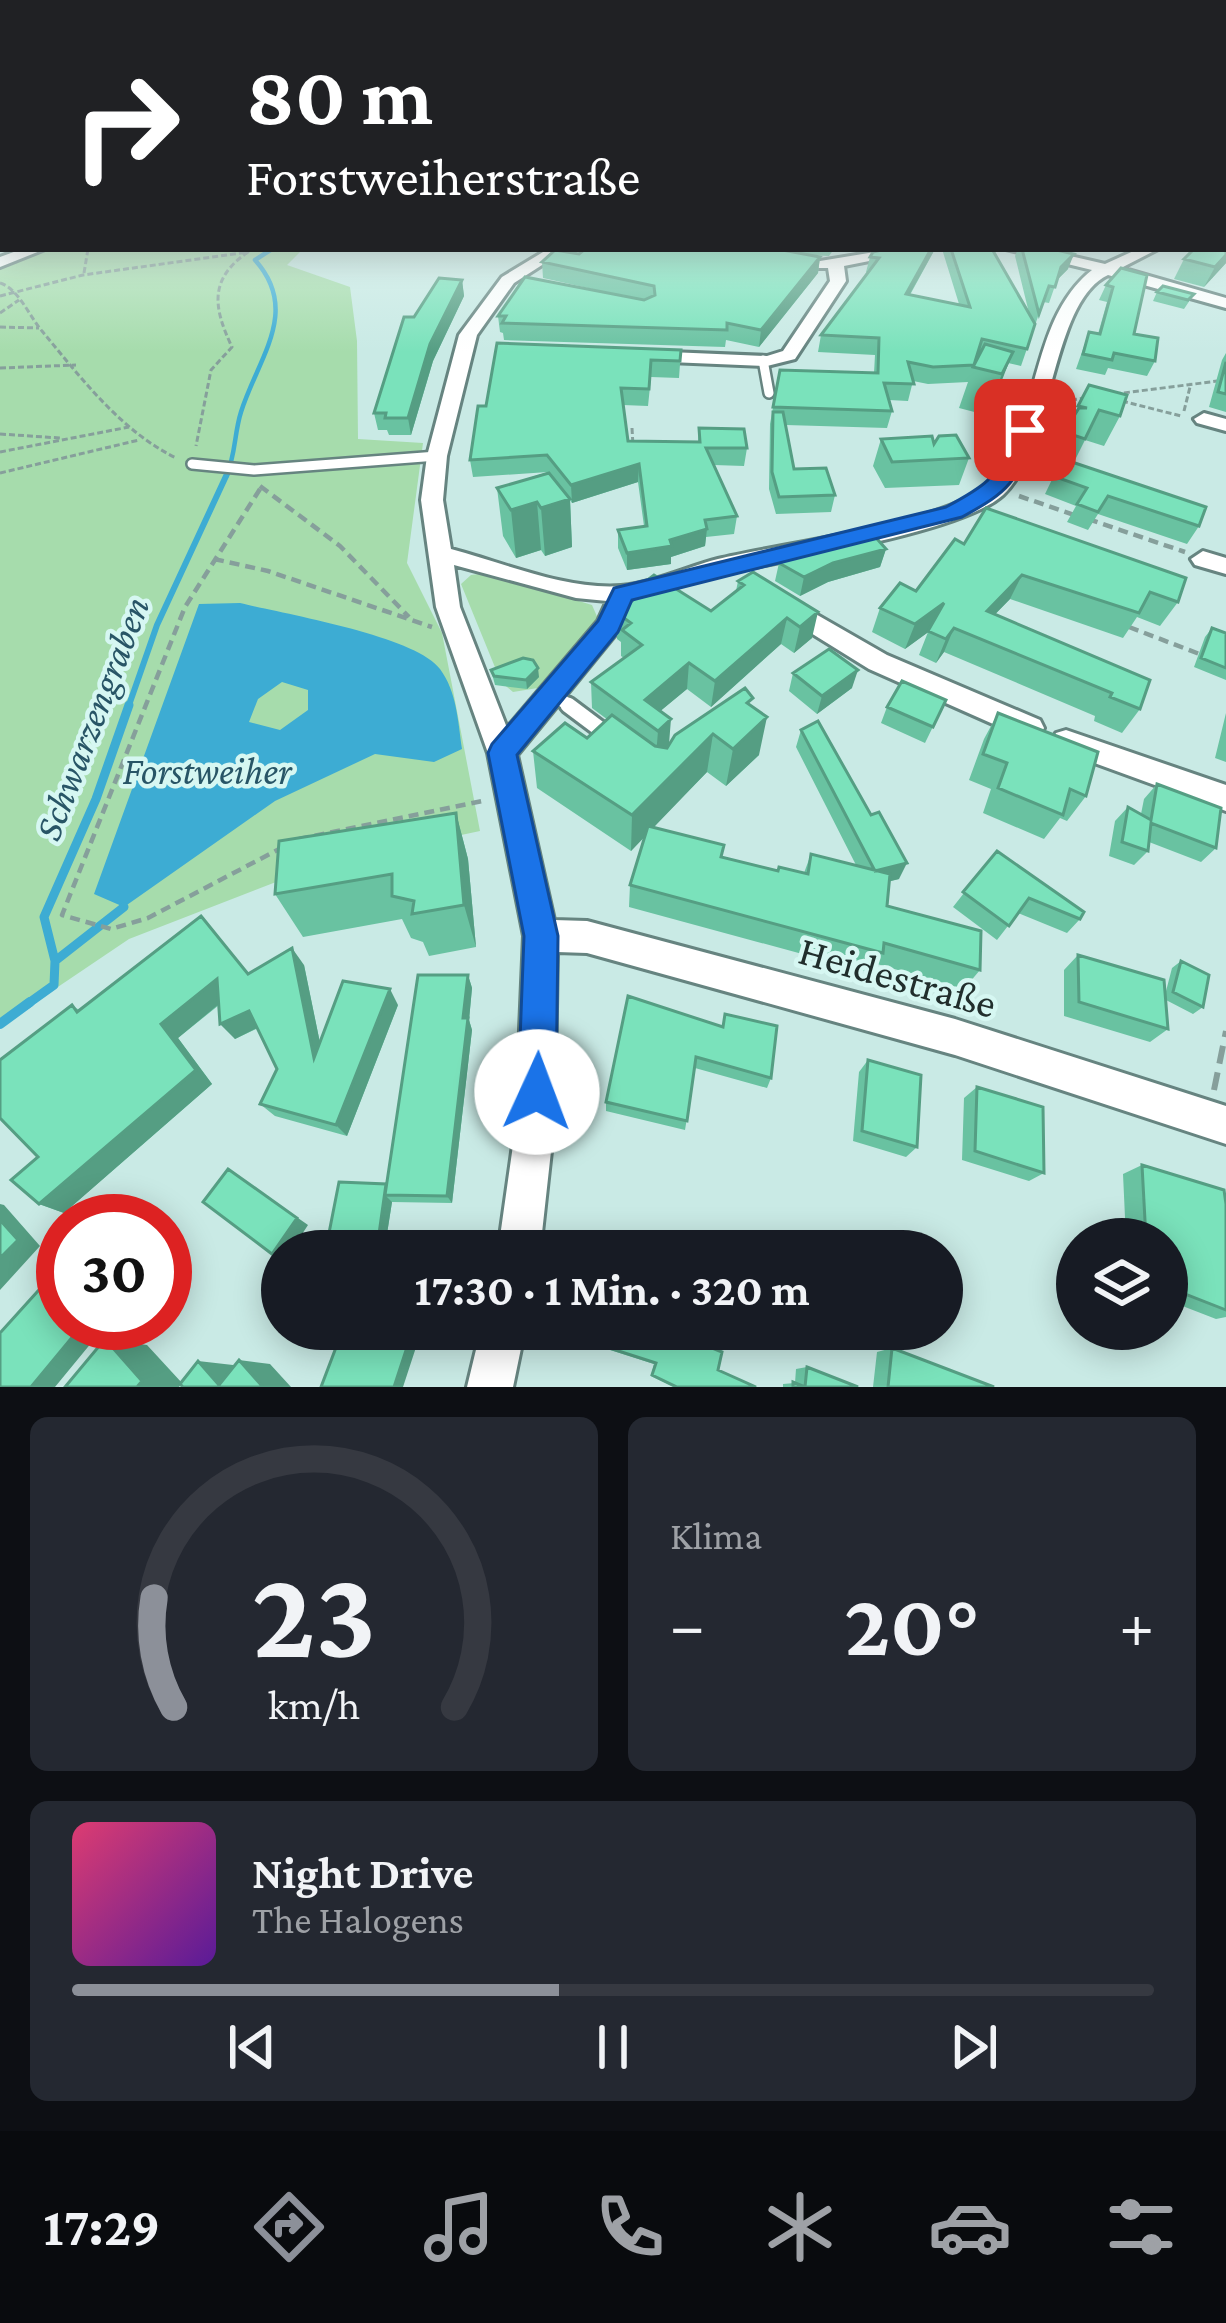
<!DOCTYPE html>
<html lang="de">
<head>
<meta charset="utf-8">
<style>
  body { margin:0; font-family:"Crimson Pro",serif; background:#242831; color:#f1f3f6; height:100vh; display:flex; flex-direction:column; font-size:45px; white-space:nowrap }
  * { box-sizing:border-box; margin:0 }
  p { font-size:39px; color:#9ea1a6 }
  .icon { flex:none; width:66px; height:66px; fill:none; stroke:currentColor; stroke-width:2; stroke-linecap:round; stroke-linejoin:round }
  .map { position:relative; height:1387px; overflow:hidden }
  .side { display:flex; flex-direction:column; gap:30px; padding:30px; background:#0d0f14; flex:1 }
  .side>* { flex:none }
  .top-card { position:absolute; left:0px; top:0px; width:1227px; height:252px; box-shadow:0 6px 30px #0003; background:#202124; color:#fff; overflow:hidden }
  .tools { position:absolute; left:1056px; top:1218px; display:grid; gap:24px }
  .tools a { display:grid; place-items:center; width:132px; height:132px; border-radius:50%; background:#171b24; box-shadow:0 6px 30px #0003; font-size:60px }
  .speed { position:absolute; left:36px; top:1194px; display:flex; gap:24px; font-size:60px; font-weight:700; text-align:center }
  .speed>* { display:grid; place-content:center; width:156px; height:156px; border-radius:50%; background:#171b24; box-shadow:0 6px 30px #0003; line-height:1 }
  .speed .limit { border:18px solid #d22; background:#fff; color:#111 }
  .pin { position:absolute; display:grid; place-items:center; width:102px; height:102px; color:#fff; margin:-51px; border-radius:24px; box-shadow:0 6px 18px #0006 }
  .me { position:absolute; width:132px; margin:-66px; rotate:2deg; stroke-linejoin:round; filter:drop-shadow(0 0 9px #0008) }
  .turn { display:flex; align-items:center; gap:42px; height:252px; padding:0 48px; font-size:54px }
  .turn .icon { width:156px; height:156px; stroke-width:2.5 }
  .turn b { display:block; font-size:84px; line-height:102px }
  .big { font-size:90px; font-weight:700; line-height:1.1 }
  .side .tile { flex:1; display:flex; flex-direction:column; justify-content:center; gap:18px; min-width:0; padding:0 42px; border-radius:18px; background:#242831 }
  .side .dial { align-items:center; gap:0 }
  .dial svg { height:312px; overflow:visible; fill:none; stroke:#363941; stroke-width:7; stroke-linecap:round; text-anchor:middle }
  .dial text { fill:#f1f3f6; stroke:none }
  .song { display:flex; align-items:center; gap:36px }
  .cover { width:144px; height:144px; border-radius:18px; background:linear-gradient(135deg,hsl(340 70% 55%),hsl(270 70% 35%)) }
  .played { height:12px; border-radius:6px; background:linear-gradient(90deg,#8c9099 45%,#363941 45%) }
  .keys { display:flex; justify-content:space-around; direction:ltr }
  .heat { display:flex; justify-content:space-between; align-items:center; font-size:66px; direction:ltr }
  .side .tiles { flex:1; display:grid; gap:30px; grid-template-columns:1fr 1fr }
  .tile:last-child { grid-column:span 2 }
  .trip { position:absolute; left:261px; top:1230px; width:702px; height:120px; border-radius:60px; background:#171b24; box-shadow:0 6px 30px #0003; font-weight:700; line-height:120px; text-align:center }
  .menu { display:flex; height:192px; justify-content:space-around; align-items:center; background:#090b0e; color:#9ea1a6 }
  .menu .icon { width:84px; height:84px }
  .menu .current { color:#8c9099 }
  .menu b { font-size:54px; color:#f1f3f6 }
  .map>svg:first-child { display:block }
  .green { fill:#a6dcac }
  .water { fill:#3dacd3; fill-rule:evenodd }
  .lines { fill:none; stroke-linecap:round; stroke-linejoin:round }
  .stream-far3 { stroke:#3dacd3; stroke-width:4.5 }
  .stream-far2 { stroke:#3dacd3; stroke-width:6 }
  .stream-far1 { stroke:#3dacd3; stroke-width:9 }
  .stream { stroke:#3dacd3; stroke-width:10 }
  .lane-far2-casing { stroke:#668480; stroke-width:14 }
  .lane-far1-casing { stroke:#668480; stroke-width:18 }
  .lane-casing { stroke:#668480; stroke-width:21 }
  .street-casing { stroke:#668480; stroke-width:6 }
  .path-far2 { stroke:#869f9b; stroke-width:3; stroke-dasharray:6 3; stroke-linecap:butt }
  .path-far1 { stroke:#869f9b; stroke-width:4.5; stroke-dasharray:10 6; stroke-linecap:butt }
  .path { stroke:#869f9b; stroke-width:6; stroke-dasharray:18 9; stroke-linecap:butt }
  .lane-far2 { stroke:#fff; stroke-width:9 }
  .lane-far1 { stroke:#fff; stroke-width:12 }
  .lane { stroke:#fff; stroke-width:15 }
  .street { fill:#fff; fill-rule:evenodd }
  .wall { fill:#69c2a1 }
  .shaded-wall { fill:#559e83 }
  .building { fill:#7ae2bb; stroke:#559e83; stroke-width:3 }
  .route { fill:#1a73e8; stroke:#114b97; stroke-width:3 }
  .labels { text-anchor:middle; stroke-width:9; stroke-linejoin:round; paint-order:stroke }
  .water-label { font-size:39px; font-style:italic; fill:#285566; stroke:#d6f7f2 }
  .near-street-label { font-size:42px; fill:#212e2c; stroke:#d6f7f2 }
</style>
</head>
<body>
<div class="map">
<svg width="1226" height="1387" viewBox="0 0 1226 1387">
  <rect width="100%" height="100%" fill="#c9eae5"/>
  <path class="green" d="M50 249H303L287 265 350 287 357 341 358 439 423 443 407 563 442 633 480 831 320 865 129 939 0 1026V267Z
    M487 573 592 605 599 621 550 686 513 692 501 682 461 584 471 575Z"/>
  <path class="water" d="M240 603C285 614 416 636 440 669 457 692 458 722 462 749L434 762 375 754 275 801 124 907 94 894 199 604ZM282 682 308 690V710L280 730 249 722 258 699Z"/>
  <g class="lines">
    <path class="stream-far3" d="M226 477C236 454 234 434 241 412 258 358 301 311 255 260L272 249"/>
    <path class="stream-far2" d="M128 708 157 625 227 474"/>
    <path class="stream-far1" d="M55 961 124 907
      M26 1005 54 985 55 961 44 917 96 799 129 705"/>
    <path class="stream" d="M0 1024 30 1002"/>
    <g class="lane-far2-casing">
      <path id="lane-far2" d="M763 360 769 393
        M192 464 254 470 437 456"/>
    </g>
    <g class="lane-far1-casing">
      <path id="lane-far1" d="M555 695 572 708"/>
    </g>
    <g class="lane-casing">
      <path id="lane" d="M568 705 612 738"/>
    </g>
    <g class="street-casing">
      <path id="street" d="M22 249H45L0 267V257Z
        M548 249H567L514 283 477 335 447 456 443 500 451 549C504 563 566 590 621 586 653 583 687 567 718 559 777 544 955 523 990 482 1042 422 1028 321 1092 270L1006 249H1040L1105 264 1138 249H1158L1121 268 1226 298V308L1108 275C1050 302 1054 447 1003 495 963 532 789 559 730 572 697 580 664 590 632 600L618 631 517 755 554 920 587 921 955 1019 1226 1106V1144L955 1055 587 953 557 952 554 1124 540 1251H498L516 1124 524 936 488 753 436 607 421 500 427 456 459 335 502 277ZM454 565 576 598 607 601 598 621 507 728 460 607Z
        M893 249H930L844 266 846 281 795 359 767 366 646 361 637 356 646 351 767 356 783 351 830 281 828 268H814V262Z
        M1204 413 1226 419V431L1197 423 1194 419Z
        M1203 551 1226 558V574L1195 565 1191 559Z
        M786 597 887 655 1040 720 1044 728 1040 736H1020L869 669 777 612 774 606 777 600Z
        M1066 730 1226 785V811L1056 749 1052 741 1056 733Z
        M481 1329H525L513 1387H467Z"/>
    </g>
    <path class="path-far2" d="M84 273 88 249
      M0 283C19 289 29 316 42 331 81 378 121 431 176 458
      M0 296 83 275 248 252C209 279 213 307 232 347L211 370 196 446
      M0 313 19 300
      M0 327 39 328
      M0 368 76 365
      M1115 394 1226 380
      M1062 401 1086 398
      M1122 401 1181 416
      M1184 411 1191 383
      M632 428 633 446
      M0 434 60 438
      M0 452 129 427
      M0 473 139 440"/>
    <path class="path-far1" d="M260 486 340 546 409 617
      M260 489 185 607 62 915 111 929 148 918 283 847
      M1019 496 1077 516
      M1088 519 1185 552
      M214 559 268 571 432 627
      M1129 627 1202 655
      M299 839 487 800"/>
    <path class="path" d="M1214 1090 1226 1031"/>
    <use href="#lane-far2" class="lane-far2"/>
    <use href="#lane-far1" class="lane-far1"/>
    <use href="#lane" class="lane"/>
    <use href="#street" class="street"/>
  </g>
  <path class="wall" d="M0 158H3V234L0 233V205L3 204 0 200Z
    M585 249H834L829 256 808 255 820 257 818 273 759 347 726 340 725 347 504 340 503 333 500 332 498 316 628 297 543 278 542 262 579 254Z
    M859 249H935L910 295 959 304 942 249H992L1029 313 1015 256 1018 249H1052L1068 269 1057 280 1049 303 1043 302 1021 366 1008 363 986 415 959 408 968 382 928 384 913 381 908 401 889 400 892 411 887 428 786 425 794 469 835 495 831 512 776 514 769 489 770 424 780 370 874 373 875 355 818 352 821 335 868 273 866 272 870 257 880 250Z
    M1224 249 1226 263 1204 287 1174 279 1184 259Z
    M1121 268 1134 334 1155 361 1147 376 1108 368 1105 375 1076 369 1089 332 1098 334 1107 302 1099 300 1106 285Z
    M462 280 464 296 433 361 411 435H389L387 430H378L374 413 414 317Z
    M1157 292 1194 294 1184 309 1153 301Z
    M681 350 679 378 651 377 648 406 623 405 628 441 698 442 699 428 747 448 744 466 714 465 737 516 734 534 706 537 705 546 671 557V564L627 570 618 548V530L644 526 638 482 572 503 570 500 572 547 545 556 541 550 516 558 503 536 497 488 548 472 473 477 470 460 486 406Z
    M1226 353V412L1209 407 1222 360Z
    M1089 385 1120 416 1104 446 1085 440 1074 462 1199 526 1187 544 1098 514 1088 530 1067 522 1076 506 1045 494 1059 465 1050 463Z
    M881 439 934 444 969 458 959 485 885 488 873 466Z
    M986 508 1178 602 1160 626 1137 617 1123 638 1010 599 995 614 1140 709 1122 733 1094 721 1095 716 944 652 936 663 919 655 928 632 905 649 872 632 880 608 916 591 964 544Z
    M886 549 880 567 828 582 800 596 775 581 779 563Z
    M753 572 812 638 794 653 781 644 711 707 687 689 660 711 669 744 752 707 759 755 726 786 707 772 653 827 721 857 778 871 804 873 811 854 856 865 796 747 801 730 899 879 890 881 887 906 980 970 964 989 877 964 872 973 629 907 630 885 645 836 631 851 537 788 533 751 587 738 608 720 592 708 591 682 624 658 621 656V642L617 639V613L631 602 632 592 711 611 736 591 738 581Z
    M1212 628 1226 633V680L1194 667 1205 637Z
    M491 670 539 677 527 689 495 685Z
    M793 673 852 688 817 714 789 691Z
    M946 700 925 743 881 723 887 707Z
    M998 713 1086 796 1067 821 1060 818 1044 839 983 813 991 789 969 780 984 739Z
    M1226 713V762L1215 758Z
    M1157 784 1216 848 1201 862 1149 842 1148 851 1134 865 1109 856 1115 821 1128 807 1141 814 1144 799Z
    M456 813 468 859 476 947 429 956 423 942 411 938 402 919 303 937 275 894Z
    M997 851 1080 919 1067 933 1018 913 997 940 953 907Z
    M1078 955 1165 995 1172 968 1181 961 1203 1007 1193 1014 1166 1000 1168 1029 1150 1042 1064 1016V970Z
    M304 965 320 1043 398 1005 347 1136 275 1116 260 1104 277 1069 258 1028 235 1039 219 1005 178 1038 212 1084 64 1213 39 1204 72 1005 79 1010 248 973Z
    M468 975 472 988 469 1020 472 1030 452 1203 392 1202 386 1240 338 1238 329 1233 386 1184Z
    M725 1014 771 1078 767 1088 695 1068 685 1130 606 1111V1102L722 1027Z
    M868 1060 917 1147 906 1157 853 1141 859 1072Z
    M977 1087 1044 1173 1029 1181 962 1160 964 1098Z
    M1142 1165 1226 1204V1317L1216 1319 1167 1300V1239H1126L1123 1174Z
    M581 1339 718 1370 756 1387H673L651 1376 654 1364 582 1341Z
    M892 1348 994 1387H873L877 1352Z
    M807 1367 858 1387H783V1384L795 1383 796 1369Z"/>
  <path class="shaded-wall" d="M931 249H935L901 310 906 294Z
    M1074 254 1068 269 1055 282 1061 267Z
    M1226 255V263L1204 287 1215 267Z
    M820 257 818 273 759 347 761 330Z
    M462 280 464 296 433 361 411 435 408 418 430 344Z
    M1013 352 997 393 986 415 1002 374Z
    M639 464 638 482 572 503 571 485Z
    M570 499 572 547 545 556 541 508Z
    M537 502 541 550 516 558 511 510Z
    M707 529 705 546 671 557V564L627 570V553Z
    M886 549 880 567 828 582 800 596 804 577 833 563Z
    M1022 575 1010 599 975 635 987 611Z
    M944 603 934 628 905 649 915 624Z
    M818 612 812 638 794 653 800 627Z
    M787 618 781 644 711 707 715 681Z
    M954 628 944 652 936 663 946 639Z
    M689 663 687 689 646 723 645 700Z
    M538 668 539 677 527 689 526 680Z
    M858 670 852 688 817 714 822 696Z
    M767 717 759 755 726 786 733 749Z
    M671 719 669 744 656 756 658 731Z
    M713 734 707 772 631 851 632 815Z
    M456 813 468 859 476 947 464 905Z
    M907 863 899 879 867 887 875 871Z
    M292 948 304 965 326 1072 314 1058Z
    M468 975 472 988 469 1020 472 1030 452 1203 447 1196Z
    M217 979 231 994 178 1038 212 1084 64 1213 39 1204 161 1024Z
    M390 989 398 1005 347 1136 336 1125Z
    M249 1011 263 1025 235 1039 220 1024Z
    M228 1169 308 1225 291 1251H282V1258L272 1254Z
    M385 1195 392 1202 386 1240 379 1234Z
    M0 1204 4 1205 40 1246 0 1290Z
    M47 1281 63 1284V1298Z
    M84 1323H104L106 1325 55 1387H31Z
    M413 1329H422L403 1387H394Z
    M105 1339 147 1345 182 1383 179 1387H137Z
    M239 1360 270 1364 291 1387H263Z
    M198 1361 233 1365 253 1387 219 1385Z"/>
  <path class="building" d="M0 158H3V185L0 184Z
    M1224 158H1226V191H1224Z
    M1226 214V255L1215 267 1184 259 1194 249H1224V215Z
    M585 249H777L820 257 761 330 727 323V330L502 323 506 316H498L525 277 644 300 655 295 654 286 542 262 555 250 579 254Z
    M886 249H931L906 294 970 307 951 249H992L1035 324 1027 349 982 339 974 365 933 367 908 362 914 384 884 383 892 411 773 407 780 370 878 373 879 338 821 335 879 258 870 257 873 252Z
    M1022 249H1052L1074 254 1061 267 1055 287 1049 286 1039 314Z
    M1121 268 1147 275 1134 334 1158 338 1155 361 1114 353 1112 360 1083 354 1089 332 1100 334 1113 287 1106 285Z
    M439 278 462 280 430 344 408 418H385L386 413H374L404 317H414Z
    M1163 286 1194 294 1188 300 1157 292Z
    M497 343 681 350 680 361 651 360 649 389 621 388 628 441 700 442 699 428 744 429 747 448H706L737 516 705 520 707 529 670 540 672 546 627 553 618 530 647 526 639 464 571 485 547 455 470 460 478 406H486Z
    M985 344 1013 352 1002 374 973 367Z
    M1226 362V394L1218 392Z
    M1089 385 1127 395 1120 416 1099 410 1085 439 1064 432 1079 408H1087L1078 406Z
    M773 412H783L794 469 826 468 835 495 779 497 772 472Z
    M956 435 969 458 892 462 881 439 932 436 934 444 939 436Z
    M1063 459 1206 507 1199 526 1108 496 1098 512 1077 504 1087 488 1053 476Z
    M549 473 570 499 541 508 537 502 511 510 497 488Z
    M986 508 1186 578 1178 602 1150 592 1139 613 1022 575 987 611 1150 680 1140 709 1110 697 1112 693 954 628 946 639 928 631 944 603 915 624 880 608 900 583 916 591 955 539 964 544Z
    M870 531 886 549 833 563 804 577 779 563 813 542Z
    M753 572 818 612 800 627 787 618 715 681 689 663 645 700 671 719 658 731 591 682 642 645 622 630 631 623 617 613 638 596 632 592 654 575 711 611 744 585 738 581Z
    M1212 628 1226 633V668L1201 658Z
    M829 649 858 670 822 696 793 673Z
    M523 658 533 660 538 668 526 680 494 676 491 670Z
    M902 681 946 700 933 727 887 707Z
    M745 688 753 698 747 703 767 717 733 749 713 734 632 815 533 751 565 723 587 738 612 715 655 746 667 748 675 735Z
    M998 713 1098 752 1086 796 1070 789 1063 815 998 788 1007 763 983 754Z
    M818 721 871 815 879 812 907 863 875 871 801 730Z
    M1157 784 1221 808 1216 848 1151 823 1148 851 1122 842 1128 807 1151 820Z
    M456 813 464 905 412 914 414 901 392 896V874L275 894 279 841Z
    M648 826 724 845 721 857 778 871 779 867 808 874 811 854 890 874 887 906 981 931 980 970 884 943 883 953 630 885Z
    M997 851 1084 912 1080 919 1029 898 1009 926 963 892Z
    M201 916 248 974 292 948 314 1058 343 981 390 989 336 1125 260 1104 277 1069 249 1011 220 1024 217 979 161 1024 196 1070 39 1204 11 1180 38 1157 0 1118V1060L72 1005 77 1012Z
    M1078 955 1164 980 1168 1029 1079 1002Z
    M1181 961 1209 975 1203 1007 1173 992Z
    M418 975H468L463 1018H468L447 1196 385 1195Z
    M628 996 723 1027 725 1014 777 1026 771 1078 696 1057 687 1121 606 1102Z
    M868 1060 921 1075 917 1147 862 1131Z
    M977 1087 1043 1107 1044 1173 975 1151Z
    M1142 1165 1224 1190 1226 1204V1310L1167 1287V1239H1146Z
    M228 1169 297 1218 272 1254 203 1202Z
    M339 1182 386 1184 379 1234 329 1233Z
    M0 1220 18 1240 0 1258Z
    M47 1281 63 1298V1323H84L31 1387H0V1333Z
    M343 1329H413L394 1387H321Z
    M583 1329H666L722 1352 718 1370 756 1387H677L652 1375 656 1363 581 1339Z
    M105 1339 142 1381 137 1387H65Z
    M892 1348 994 1387H888Z
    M239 1360 263 1387H183L180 1384 198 1361 219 1385Z
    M807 1367 858 1387H793V1382L805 1387Z"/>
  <linearGradient id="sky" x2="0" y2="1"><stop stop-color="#63b1e0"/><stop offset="0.45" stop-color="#e7f6f3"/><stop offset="1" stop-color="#e7f6f3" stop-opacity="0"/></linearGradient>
  <rect width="1226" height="352" fill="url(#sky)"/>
  <path class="route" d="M1018 425 1035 430C1017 482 1010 491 962 517L632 600 618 632 517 755 558 936 556 1092 550 1105 537 1111 523 1105 518 1092 524 936 488 753 492 744 598 621 614 588 946 507C1002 477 991 477 1018 425Z"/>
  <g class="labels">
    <g class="water-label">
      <text transform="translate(91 718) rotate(-69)" y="14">Schwarzengraben</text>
      <text x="207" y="784">Forstweiher</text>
    </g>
    <g class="near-street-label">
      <text transform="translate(898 976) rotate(16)" y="15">Heidestraße</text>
    </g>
  </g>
</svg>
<div class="tools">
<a><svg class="icon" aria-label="layers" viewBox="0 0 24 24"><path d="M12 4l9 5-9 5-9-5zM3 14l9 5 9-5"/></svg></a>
</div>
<div class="speed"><div class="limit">30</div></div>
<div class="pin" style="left:1025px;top:430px;background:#d93025"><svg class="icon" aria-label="arrive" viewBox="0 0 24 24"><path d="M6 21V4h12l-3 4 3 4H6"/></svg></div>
<svg class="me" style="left:537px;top:1092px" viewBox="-20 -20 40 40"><circle r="19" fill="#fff"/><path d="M0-13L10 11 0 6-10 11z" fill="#1a73e8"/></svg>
<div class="trip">17:30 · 1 Min. · 320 m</div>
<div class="top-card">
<div class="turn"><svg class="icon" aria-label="right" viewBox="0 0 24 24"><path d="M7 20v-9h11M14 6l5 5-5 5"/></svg><div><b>80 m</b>Forstweiherstraße</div></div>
</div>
</div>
<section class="side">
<div class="tiles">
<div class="tile dial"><svg viewBox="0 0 100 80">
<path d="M14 69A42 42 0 1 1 86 69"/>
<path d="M14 69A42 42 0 0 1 9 41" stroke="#8c9099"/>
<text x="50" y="56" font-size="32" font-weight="700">23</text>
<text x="50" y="72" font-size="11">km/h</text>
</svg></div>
<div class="tile"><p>Klima</p>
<div class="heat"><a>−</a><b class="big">20°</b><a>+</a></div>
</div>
<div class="tile">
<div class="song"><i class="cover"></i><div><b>Night Drive</b><p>The Halogens</p></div></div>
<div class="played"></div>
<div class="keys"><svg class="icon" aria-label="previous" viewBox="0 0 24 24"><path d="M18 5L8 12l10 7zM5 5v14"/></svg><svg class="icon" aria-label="pause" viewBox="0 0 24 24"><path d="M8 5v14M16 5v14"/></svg><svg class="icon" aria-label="next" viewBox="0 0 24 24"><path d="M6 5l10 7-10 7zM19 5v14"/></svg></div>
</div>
</div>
</section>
<nav class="menu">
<b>17:29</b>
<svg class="icon current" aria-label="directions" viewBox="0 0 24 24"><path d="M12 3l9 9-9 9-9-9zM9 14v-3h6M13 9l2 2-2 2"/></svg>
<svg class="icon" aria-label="music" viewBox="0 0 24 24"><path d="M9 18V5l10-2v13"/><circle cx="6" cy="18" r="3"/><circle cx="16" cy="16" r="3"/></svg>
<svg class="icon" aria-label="phone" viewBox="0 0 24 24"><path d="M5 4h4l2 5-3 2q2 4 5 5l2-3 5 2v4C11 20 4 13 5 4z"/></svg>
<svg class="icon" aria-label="climate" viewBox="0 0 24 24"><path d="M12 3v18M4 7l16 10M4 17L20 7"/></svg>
<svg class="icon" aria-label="car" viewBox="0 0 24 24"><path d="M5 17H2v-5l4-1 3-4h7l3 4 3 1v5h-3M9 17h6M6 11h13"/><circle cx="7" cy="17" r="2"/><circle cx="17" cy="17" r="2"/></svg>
<svg class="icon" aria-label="filters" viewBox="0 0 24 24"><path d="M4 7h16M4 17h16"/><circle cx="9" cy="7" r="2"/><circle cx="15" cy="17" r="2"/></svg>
</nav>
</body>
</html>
